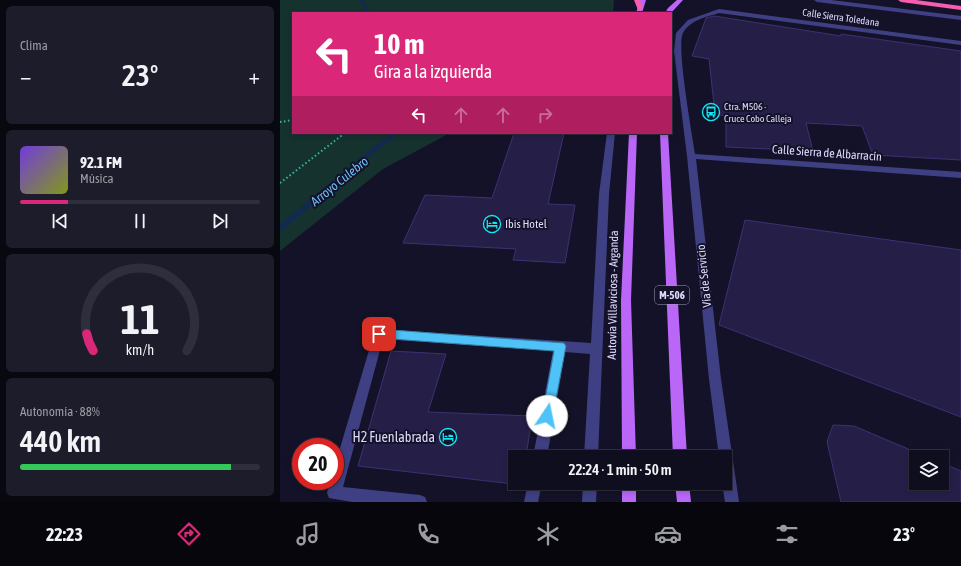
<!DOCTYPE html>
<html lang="es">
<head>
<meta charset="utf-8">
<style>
  body { margin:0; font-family:"Asap Condensed",sans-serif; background:#1d1c2b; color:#f1f3f6; height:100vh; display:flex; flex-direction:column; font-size:15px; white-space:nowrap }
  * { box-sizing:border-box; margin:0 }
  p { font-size:13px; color:#9b9ca4 }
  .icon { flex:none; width:22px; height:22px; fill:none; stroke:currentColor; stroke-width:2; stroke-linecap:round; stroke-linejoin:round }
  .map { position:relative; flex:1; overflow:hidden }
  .drawer { display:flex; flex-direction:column; gap:6px; padding:6px; background:#080810; width:280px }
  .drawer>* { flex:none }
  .hud { position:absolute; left:12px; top:12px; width:380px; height:122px; border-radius:0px; box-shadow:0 2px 6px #0003,0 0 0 1px #2f2e3c; background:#db2777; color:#fff; overflow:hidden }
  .tools { position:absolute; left:629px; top:450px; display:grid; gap:8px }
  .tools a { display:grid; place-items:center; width:40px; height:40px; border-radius:0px; background:#0f0e1e; box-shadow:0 2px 6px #0003,0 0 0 1px #2f2e3c; font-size:20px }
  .speed { position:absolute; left:12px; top:438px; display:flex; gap:8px; font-size:20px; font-weight:700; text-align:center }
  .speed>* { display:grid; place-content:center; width:52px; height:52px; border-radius:50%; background:#0f0e1e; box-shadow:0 2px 6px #0003,0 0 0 1px #2f2e3c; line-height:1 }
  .speed .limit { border:6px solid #d22; background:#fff; color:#111 }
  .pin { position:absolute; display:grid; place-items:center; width:34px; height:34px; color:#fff; margin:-17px; border-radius:8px; box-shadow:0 2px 6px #0006 }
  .me { position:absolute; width:44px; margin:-22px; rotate:11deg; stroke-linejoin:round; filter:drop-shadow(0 0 3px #0008) }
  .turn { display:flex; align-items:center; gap:14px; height:84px; padding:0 16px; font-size:18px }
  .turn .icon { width:52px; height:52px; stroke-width:2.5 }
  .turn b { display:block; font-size:28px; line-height:34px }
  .lanes { display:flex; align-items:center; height:38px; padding:0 16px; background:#0003; justify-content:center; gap:20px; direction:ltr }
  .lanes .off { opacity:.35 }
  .big { font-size:30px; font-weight:600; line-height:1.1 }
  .drawer .widget { flex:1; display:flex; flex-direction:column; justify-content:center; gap:6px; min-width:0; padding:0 14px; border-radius:6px; background:#1d1c2b }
  .drawer .dial { align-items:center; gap:0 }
  .dial svg { height:104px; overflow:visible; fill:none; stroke:#2f2e3c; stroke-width:7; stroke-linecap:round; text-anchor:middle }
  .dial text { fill:#f1f3f6; stroke:none }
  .song { display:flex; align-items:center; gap:12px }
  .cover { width:48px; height:48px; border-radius:6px; background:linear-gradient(135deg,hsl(260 70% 55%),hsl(70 70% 35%)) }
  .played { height:4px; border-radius:2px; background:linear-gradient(90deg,#db2777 20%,#2f2e3c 20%) }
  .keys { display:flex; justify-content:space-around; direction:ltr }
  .heat { display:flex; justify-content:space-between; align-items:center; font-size:22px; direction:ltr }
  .charge { height:6px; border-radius:3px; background:linear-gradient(90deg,#34c759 88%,#2f2e3c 0) }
  .trip { position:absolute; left:228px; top:450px; width:224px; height:40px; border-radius:0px; background:#0f0e1e; box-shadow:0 2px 6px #0003,0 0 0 1px #2f2e3c; font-weight:600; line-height:40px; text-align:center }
  .tab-bar { display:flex; height:64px; justify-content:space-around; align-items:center; background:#06060c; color:#9b9ca4 }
  .tab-bar .icon { width:28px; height:28px }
  .tab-bar .current { color:#db2777 }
  .tab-bar b { font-size:18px; color:#f1f3f6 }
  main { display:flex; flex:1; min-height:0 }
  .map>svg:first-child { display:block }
  .green { fill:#15322f }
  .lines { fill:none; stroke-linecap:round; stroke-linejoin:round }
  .stream { fill:#122b4c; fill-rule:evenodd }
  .building { fill:#251f48; stroke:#3b3273 }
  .path { stroke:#37b5a7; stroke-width:2; stroke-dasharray:1.5 2.5; stroke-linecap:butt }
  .minor { fill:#3f4084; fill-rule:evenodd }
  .major { fill:#ba67f7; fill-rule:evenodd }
  .highway { fill:#f75cae; fill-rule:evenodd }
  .route { fill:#4fc3f7; stroke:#337fa1 }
  .labels { text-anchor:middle; stroke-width:4; stroke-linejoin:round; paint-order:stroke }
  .far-street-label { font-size:10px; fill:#dddafd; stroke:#141228 }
  .far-poi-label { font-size:10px; fill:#dddafd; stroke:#141228; text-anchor:start }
  .shield { fill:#141228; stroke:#a19ebd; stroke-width:1 }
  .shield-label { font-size:11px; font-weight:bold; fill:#dddafd }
  .street-label { font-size:12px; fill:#dddafd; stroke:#141228 }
  .poi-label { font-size:12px; fill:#dddafd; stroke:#141228; text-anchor:start }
  .water-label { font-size:13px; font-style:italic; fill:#6ebff7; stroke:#141228 }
  .near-poi-label { font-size:14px; fill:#dddafd; stroke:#141228; text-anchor:end }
</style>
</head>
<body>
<main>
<section class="drawer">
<div class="widget"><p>Clima</p>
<div class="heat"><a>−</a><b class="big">23°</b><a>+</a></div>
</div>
<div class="widget">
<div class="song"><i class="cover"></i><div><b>92.1 FM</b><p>Música</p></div></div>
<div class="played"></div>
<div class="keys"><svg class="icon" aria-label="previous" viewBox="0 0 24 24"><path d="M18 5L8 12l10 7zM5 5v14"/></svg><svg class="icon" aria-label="pause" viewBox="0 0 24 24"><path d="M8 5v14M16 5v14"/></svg><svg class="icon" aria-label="next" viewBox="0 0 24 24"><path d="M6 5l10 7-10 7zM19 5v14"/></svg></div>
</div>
<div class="widget dial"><svg viewBox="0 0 100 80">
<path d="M14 69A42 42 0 1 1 86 69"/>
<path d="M14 69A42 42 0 0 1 9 56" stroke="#db2777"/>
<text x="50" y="56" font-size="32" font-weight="700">11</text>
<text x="50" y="72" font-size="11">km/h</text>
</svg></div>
<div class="widget"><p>Autonomía · 88%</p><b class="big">440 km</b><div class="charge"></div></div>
</section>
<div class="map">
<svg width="681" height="502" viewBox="0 0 681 502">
  <rect width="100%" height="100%" fill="#141228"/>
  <path class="green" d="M0 0H334L333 13H13V133H170L103 169 0 251Z"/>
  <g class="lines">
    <path class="stream" d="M79 0H83L91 13H87Z
      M113 133H120L93 154 3 230 0 231V224L89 150Z"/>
  </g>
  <path class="building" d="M434 16 561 36V34L681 51V160L593 155 582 126 526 123 533 151 446 147V116L435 114 429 59 412 56 426 18Z
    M234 133H284L268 204 295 205 285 263 233 260 236 249 123 243 145 195 212 198Z
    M465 220 681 250V417L439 325Z
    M111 351 166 354 148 412 252 416 246 457H235V483H242V485L78 466Z
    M553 425 574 426 647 457H636V483H662V463L681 471V502H561L547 442Z"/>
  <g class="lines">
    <path class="path" d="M0 122 13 120
      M0 183 61 136 60 133"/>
    <path class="minor" d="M534 0H551L681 16V20L537 2Z
      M439 9 681 41V45L439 13C426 17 410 20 403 33 396 45 412 134 415 154L681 172V178L416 159 441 379 459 502H445L442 483H445V457H439L429 379 407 156 394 51 396 33 408 20Z
      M327 133H335L329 194 318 457H304L310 354 285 352 267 457H253L273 351 103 339 63 487 140 495 145 497 147 502H72L49 498 47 493 50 481H55V465L95 330 99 329 311 343 319 194Z
      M248 483H262L258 502H244Z
      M303 483H317L316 502H302Z"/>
    <path class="major" d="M360 0H366L362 13H356Z
      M397 0H403L391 13H385L388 8Z
      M349 133H357L351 300 356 457H342L341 300Z
      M380 133H388L407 457H393Z
      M342 483H356V502H342Z
      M395 483H409L411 502H397Z"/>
    <path class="highway" d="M354 0H360L363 9 362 10H358Z
      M618 0H636L681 6V10L621 2Z"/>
  </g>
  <path class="route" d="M99 329 284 343 286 346 272 420 267 421 263 420 262 416 274 351 99 338 96 337 94 334 96 330Z"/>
  <defs>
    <g id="bus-ring" transform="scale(0.9)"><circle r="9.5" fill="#141228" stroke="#11e7f3" stroke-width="1.5"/><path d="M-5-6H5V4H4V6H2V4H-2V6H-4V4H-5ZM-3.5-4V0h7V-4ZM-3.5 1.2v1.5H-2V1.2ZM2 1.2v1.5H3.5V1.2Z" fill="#11e7f3"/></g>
    <g id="hotel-ring" transform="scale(0.9)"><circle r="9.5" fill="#141228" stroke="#11e7f3" stroke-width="1.5"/><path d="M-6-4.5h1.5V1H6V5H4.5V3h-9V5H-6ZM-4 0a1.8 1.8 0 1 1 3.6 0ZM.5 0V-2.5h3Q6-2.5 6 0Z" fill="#11e7f3"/></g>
  </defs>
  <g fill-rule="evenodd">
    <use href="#bus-ring" x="431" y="112"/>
    <use href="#hotel-ring" x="212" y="224"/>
    <use href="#hotel-ring" x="168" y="437"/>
  </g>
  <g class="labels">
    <g class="far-street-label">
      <text transform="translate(561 17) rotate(8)" y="4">Calle Sierra Toledana</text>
    </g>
    <g class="far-poi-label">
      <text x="444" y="110">Ctra. M506 -<tspan x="444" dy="12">Cruce Cobo Calleja</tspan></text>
    </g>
    <rect class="shield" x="375" y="286" width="34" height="18" rx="3"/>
    <g class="shield-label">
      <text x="392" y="299">M-506</text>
    </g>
    <g class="street-label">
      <text transform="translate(547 153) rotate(4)" y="4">Calle Sierra de Albarracín</text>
      <text transform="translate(424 276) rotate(-96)" y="4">Vía de Servicio</text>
      <text transform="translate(333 295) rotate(-89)" y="4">Autovía Villaviciosa - Arganda</text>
    </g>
    <g class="poi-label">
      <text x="225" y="228">Ibis Hotel</text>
    </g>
    <g class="water-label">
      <text transform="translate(59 181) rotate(-39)" y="5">Arroyo Culebro</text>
    </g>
    <g class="near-poi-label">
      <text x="155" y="442">H2 Fuenlabrada</text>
    </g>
  </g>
</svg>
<div class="tools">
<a><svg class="icon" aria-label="layers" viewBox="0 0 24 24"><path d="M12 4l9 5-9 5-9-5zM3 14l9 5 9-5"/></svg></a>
</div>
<div class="speed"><div class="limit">20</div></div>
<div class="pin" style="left:99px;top:334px;background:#d93025"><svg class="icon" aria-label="arrive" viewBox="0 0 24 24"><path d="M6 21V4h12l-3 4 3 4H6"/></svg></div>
<svg class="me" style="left:267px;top:416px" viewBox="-20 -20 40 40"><circle r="19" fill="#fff"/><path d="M0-13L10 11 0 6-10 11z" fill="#4fc3f7"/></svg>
<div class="trip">22:24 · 1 min · 50 m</div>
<div class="hud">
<div class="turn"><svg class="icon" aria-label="left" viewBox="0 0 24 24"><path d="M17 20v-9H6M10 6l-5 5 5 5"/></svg><div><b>10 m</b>Gira a la izquierda</div></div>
<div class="lanes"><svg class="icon" aria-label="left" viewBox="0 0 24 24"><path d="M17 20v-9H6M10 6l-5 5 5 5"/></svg><svg class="icon off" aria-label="ahead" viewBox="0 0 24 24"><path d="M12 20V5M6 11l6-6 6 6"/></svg><svg class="icon off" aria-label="ahead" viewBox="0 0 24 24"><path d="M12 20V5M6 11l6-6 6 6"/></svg><svg class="icon off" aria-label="right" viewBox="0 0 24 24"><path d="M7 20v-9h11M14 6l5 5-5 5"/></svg></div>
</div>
</div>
</main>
<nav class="tab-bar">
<b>22:23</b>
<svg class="icon current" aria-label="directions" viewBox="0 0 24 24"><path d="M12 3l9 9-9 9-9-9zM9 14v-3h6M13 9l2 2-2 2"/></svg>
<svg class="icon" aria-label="music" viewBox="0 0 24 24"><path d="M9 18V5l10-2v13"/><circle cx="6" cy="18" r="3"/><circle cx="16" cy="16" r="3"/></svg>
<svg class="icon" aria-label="phone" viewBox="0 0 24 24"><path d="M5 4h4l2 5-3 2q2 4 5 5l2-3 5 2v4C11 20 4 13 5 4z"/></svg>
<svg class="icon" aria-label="climate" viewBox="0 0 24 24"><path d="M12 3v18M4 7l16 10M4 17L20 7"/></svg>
<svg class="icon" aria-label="car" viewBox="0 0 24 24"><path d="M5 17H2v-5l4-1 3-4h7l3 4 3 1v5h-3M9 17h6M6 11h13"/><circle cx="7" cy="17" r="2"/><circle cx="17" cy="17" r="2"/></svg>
<svg class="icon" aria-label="filters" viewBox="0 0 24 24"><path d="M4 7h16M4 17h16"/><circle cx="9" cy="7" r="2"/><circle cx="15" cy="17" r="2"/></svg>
<b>23°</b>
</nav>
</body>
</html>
